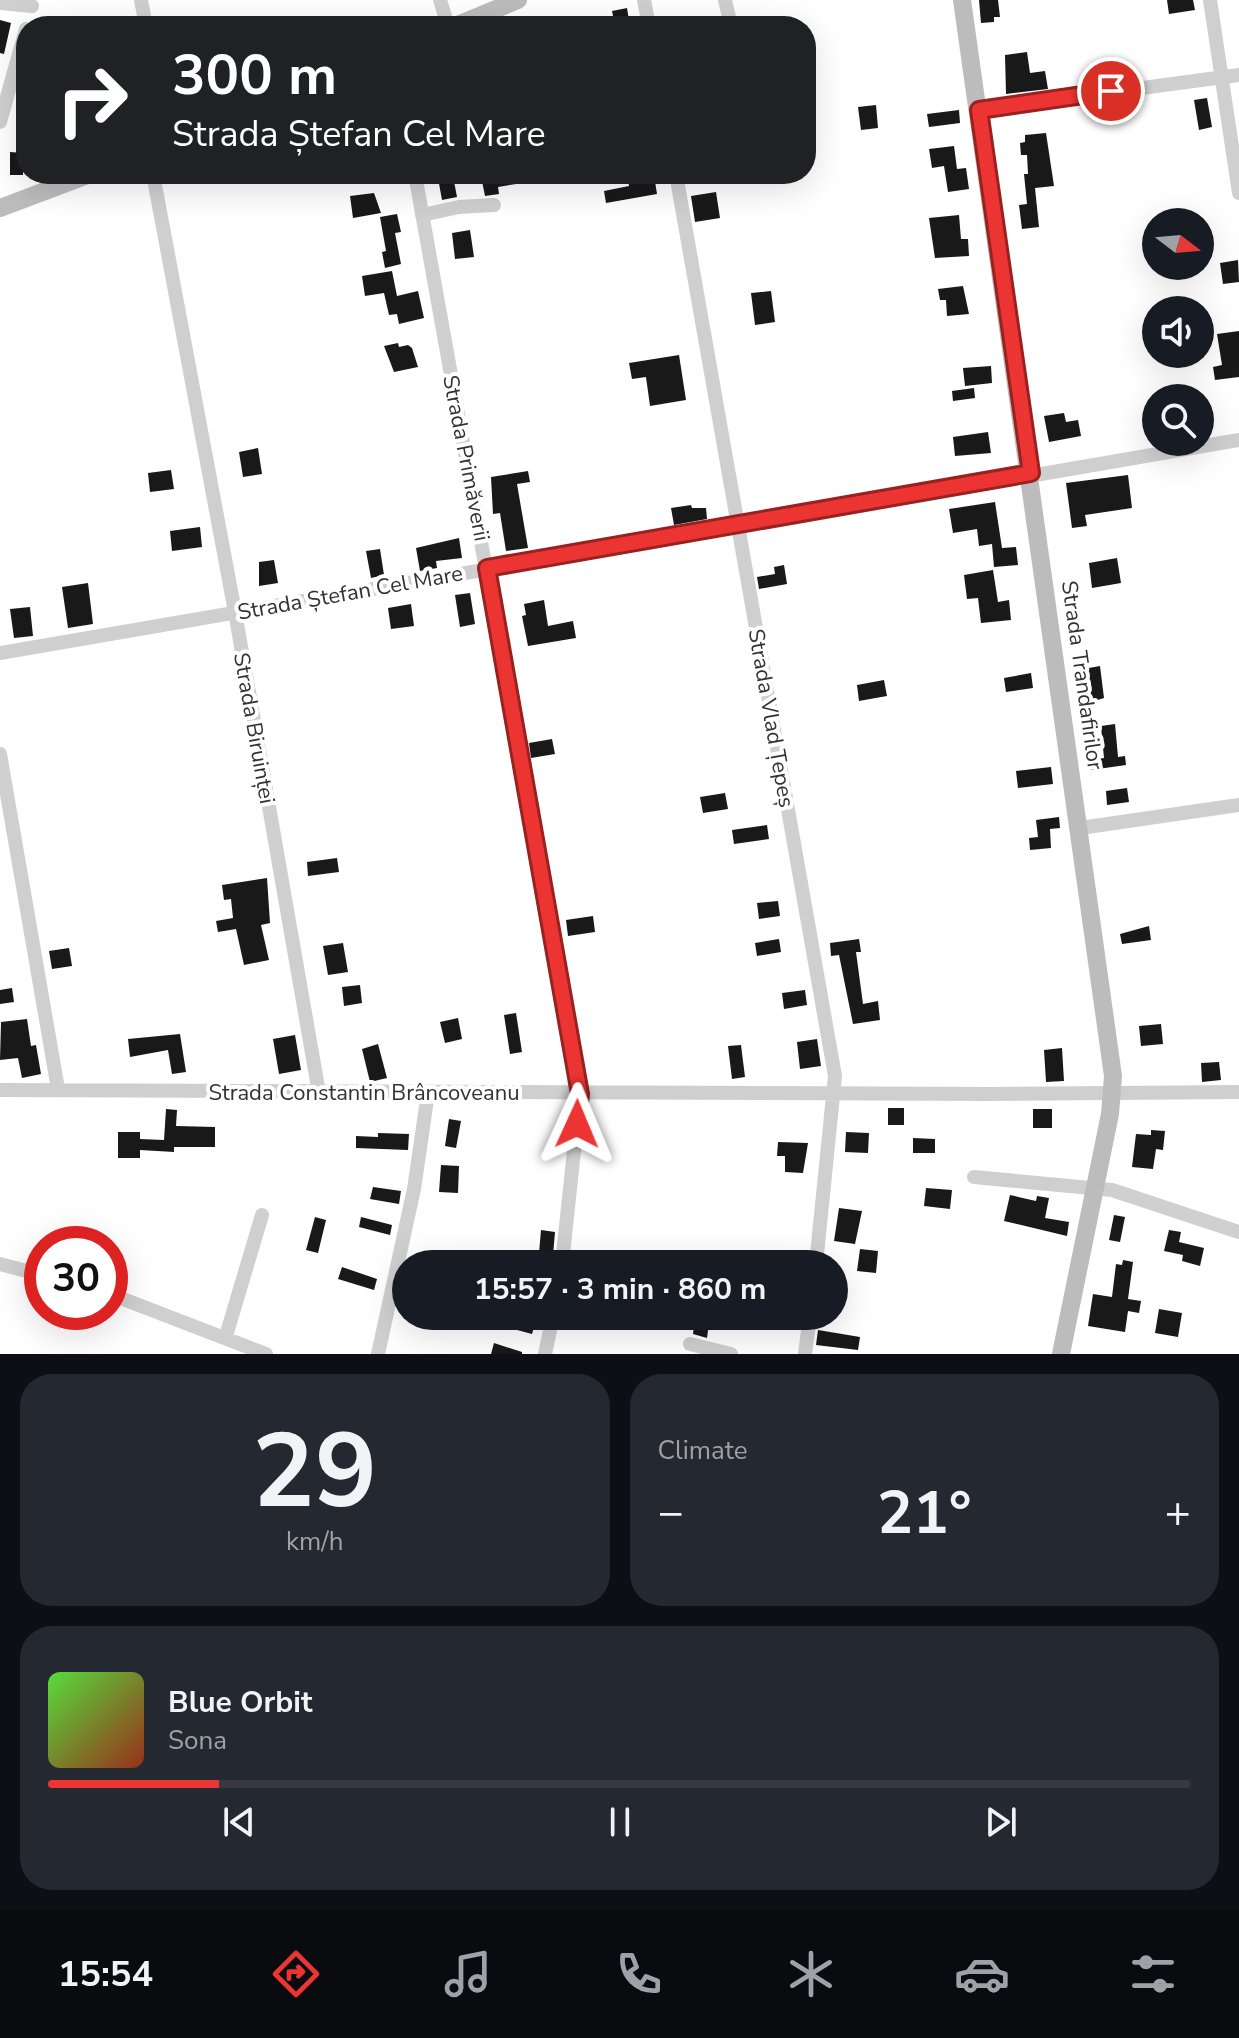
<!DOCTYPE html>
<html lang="en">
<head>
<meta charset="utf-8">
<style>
  body { margin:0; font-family:"Nunito Sans",sans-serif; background:#242831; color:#f1f3f6; height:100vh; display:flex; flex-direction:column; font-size:30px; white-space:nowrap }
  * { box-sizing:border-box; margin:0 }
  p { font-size:26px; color:#9ea1a6 }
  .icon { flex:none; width:44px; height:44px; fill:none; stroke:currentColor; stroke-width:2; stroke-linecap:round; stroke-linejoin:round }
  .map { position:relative; height:1354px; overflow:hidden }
  .drawer { display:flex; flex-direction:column; gap:20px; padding:20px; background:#0d0f14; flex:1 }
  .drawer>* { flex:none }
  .top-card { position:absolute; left:16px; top:16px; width:800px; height:168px; border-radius:32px; box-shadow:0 8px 32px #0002; background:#202124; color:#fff; overflow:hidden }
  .needle { width:52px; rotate:106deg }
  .fabs { position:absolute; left:1142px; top:208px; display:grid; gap:16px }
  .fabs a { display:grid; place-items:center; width:72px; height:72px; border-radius:50%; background:#171b24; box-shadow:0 8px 32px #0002; font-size:40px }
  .speed { position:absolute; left:24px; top:1226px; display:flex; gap:16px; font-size:40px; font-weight:700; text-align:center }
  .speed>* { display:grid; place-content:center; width:104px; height:104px; border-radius:50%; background:#171b24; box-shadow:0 8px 32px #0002; line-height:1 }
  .speed .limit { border:12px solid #d22; background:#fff; color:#111 }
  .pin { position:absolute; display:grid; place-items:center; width:68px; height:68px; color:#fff; margin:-34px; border:4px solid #fff; border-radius:50%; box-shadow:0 2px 8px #0007 }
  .me { position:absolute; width:88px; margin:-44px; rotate:1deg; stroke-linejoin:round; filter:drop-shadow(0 0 6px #0008) }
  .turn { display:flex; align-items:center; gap:28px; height:168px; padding:0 24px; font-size:36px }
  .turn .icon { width:104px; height:104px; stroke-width:2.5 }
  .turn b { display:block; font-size:56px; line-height:68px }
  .big { font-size:60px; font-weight:700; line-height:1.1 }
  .drawer .tile { flex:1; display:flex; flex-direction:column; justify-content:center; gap:12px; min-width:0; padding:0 28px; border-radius:32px; background:#242831 }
  .drawer .dial { align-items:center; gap:0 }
  .dial b { font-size:104px; line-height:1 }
  .song { display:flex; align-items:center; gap:24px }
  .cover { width:96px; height:96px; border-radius:12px; background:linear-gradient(135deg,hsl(110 70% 55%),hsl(10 70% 35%)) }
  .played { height:8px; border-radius:4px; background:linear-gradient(90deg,#ec3532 15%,#363941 15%) }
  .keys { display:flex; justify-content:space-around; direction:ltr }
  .heat { display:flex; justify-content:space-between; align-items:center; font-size:44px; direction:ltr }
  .drawer .tiles { flex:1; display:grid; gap:20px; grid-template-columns:1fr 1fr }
  .tile:last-child { grid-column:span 2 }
  .trip { position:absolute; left:392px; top:1250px; width:456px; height:80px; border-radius:40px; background:#171b24; box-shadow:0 8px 32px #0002; font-weight:700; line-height:80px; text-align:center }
  .tab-bar { display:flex; height:128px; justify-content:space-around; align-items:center; background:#090b0e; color:#9ea1a6 }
  .tab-bar .icon { width:56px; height:56px }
  .tab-bar .active { color:#ec3532 }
  .tab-bar b { font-size:36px; color:#f1f3f6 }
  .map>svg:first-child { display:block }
  .building { fill:#191919 }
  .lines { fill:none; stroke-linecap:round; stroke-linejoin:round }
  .minor { stroke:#cfcfcf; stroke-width:14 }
  .secondary { stroke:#bcbcbc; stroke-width:18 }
  .route-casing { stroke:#992220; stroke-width:20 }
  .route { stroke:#ec3532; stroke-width:14 }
  .labels { text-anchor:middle; stroke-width:8; stroke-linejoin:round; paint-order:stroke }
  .street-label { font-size:22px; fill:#323232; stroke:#fff }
</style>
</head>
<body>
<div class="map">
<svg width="1239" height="1354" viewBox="0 0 1239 1354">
  <rect width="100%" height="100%" fill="#fff"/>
  <path class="building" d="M979 0H998L1000 17H994V22L981 23Z
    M1167 0H1193L1195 10 1169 14Z
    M627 8 630 26H615L612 11Z
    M0 20 11 23 4 54 0 53Z
    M1027 52 1030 73 1045 71 1048 89 1006 94 1005 55Z
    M1207 98 1212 127 1199 130 1194 100Z
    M876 105 878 128 861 130 858 107Z
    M959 110 960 123 929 127 927 114Z
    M1046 133 1054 186 1035 188 1039 227 1022 229 1019 205 1027 204 1024 174H1028L1027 155H1021L1020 143 1025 142V135Z
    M954 146 957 169 966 168 969 189 948 192 944 166 932 168 929 149Z
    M10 152 23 153V175H10Z
    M540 174 541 180 498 187 499 194 485 196 481 176Z
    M654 175 657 194 606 203 604 191 629 186 628 180Z
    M453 176 457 197 442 200 438 178Z
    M716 192 720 218 695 222 691 196Z
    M374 193 381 213 353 218 350 196Z
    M397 214 401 232 395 233 401 264 385 268 382 252 386 251 380 217Z
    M959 215 961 239H968L969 256 935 258 929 218Z
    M470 230 474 257 455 259 452 233Z
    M1238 260 1239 282 1223 284 1220 263Z
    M392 271 397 296 418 291 424 318 399 324 397 314 389 315 384 293 365 296 362 276Z
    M963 286 969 314 947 316 946 300H940L938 289Z
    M771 291 775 322 755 325 751 293Z
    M1239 331V377L1215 380 1213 367 1222 365 1217 334Z
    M398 343 399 347 408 345 412 348 418 367 394 372 384 346Z
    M679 355 686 400 650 406 646 377 632 379 629 363Z
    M991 366 992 383 965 386 963 368Z
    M974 388 975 398 953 401 952 391Z
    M1064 413 1066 422 1078 420 1081 436 1049 442 1044 416Z
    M988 432 991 453 955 456 953 437Z
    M258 448 262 474 243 477 239 452Z
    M171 470 174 489 150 492 148 473Z
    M528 471 530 482 517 484 528 548 506 551 500 513 493 514 491 477Z
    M1128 475 1132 508 1085 515 1087 526 1072 528 1066 483Z
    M995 502 1002 548 1016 547 1018 565 994 567 992 544 979 546 977 529 953 533 949 509Z
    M691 505 692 508H706L707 519 674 525 671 508Z
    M200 527 202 547 172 551 170 531Z
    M459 538 462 558 436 561 437 568 420 571 416 548Z
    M380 549 384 575 371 578 366 551Z
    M1117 558 1121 583 1092 588 1089 563Z
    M274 560 278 583 259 586V562Z
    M784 565 787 584 759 589 757 577 775 574 774 567Z
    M993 570 998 602 1009 600 1011 620 981 623 978 598 967 599 964 575Z
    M88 583 93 624 68 628 62 587Z
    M470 593 475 624 460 627 455 595Z
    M544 600 548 626 573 621 576 638 528 646 522 616 526 615 524 604Z
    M411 604 414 626 391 629 388 608Z
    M30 607 33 636 14 638 10 609Z
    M1100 666 1104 698 1088 703 1083 669Z
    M1031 673 1033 688 1006 692 1004 678Z
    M884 680 887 696 859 701 857 685Z
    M1115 724 1118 757 1125 756 1126 765 1091 770 1090 760 1104 758 1101 726Z
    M552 739 555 754 531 758 529 743Z
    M1051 767 1053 784 1018 788 1016 771Z
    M1127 788 1129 802 1107 805 1106 791Z
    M725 793 728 809 703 813 700 797Z
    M1059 817 1060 828 1050 829 1051 848 1030 850 1029 838 1038 837 1036 820Z
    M767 825 769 839 734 844 732 830Z
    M337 858 339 872 308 876 307 862Z
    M267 878 270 923 261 925 269 960 244 965 236 929 218 932 216 921 233 918 231 899 224 900 222 885Z
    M778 901 780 916 759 919 757 903Z
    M593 916 595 932 568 936 566 920Z
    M1149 926 1151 940 1122 944 1120 934Z
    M779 939 781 952 757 956 755 943Z
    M859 939 861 952H856L863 1004 878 1001 880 1020 853 1024 839 955 831 956 830 943Z
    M343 943 348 972 328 975 323 946Z
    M69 948 72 966 52 969 49 951Z
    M360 985 362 1003 344 1006 342 987Z
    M12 988 14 1002 0 1004V990Z
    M805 990 807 1005 784 1009 782 993Z
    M516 1013 522 1052 510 1054 504 1015Z
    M458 1018 462 1039 445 1043 440 1022Z
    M27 1019 31 1046 36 1045 41 1074 22 1078 18 1058 0 1060 1 1022Z
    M1161 1024 1163 1044 1141 1046 1139 1026Z
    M180 1034 186 1072 172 1074 168 1050 130 1057 128 1039Z
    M295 1035 301 1070 279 1074 273 1039Z
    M817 1039 821 1066 800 1069 797 1042Z
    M378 1044 387 1078 370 1082 362 1049Z
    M741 1045 745 1077 732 1079 728 1046Z
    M1062 1048 1064 1081 1046 1082 1044 1050Z
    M1219 1062 1221 1080 1202 1082 1201 1063Z
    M888 1108H904V1125H888Z
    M166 1109 177 1110 176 1126 215 1127V1147H174V1152L140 1150V1158H118V1132H140V1139L164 1140Z
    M1033 1109H1052V1128H1033Z
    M449 1119 461 1121 456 1148 445 1146Z
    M1151 1130 1165 1131 1163 1150 1156 1149 1153 1169 1132 1167 1136 1134 1151 1135Z
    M846 1132 869 1133 868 1153 845 1152Z
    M378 1133 409 1134 408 1150 356 1148V1136L378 1137Z
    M913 1138 935 1139V1153H913Z
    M778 1142 808 1143 803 1173 785 1172V1156H777Z
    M441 1165 459 1166 458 1193 439 1192Z
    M373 1187 401 1191 399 1204 370 1199Z
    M926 1188 952 1190 950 1209 924 1206Z
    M1010 1195 1036 1201 1037 1196 1049 1198 1045 1218 1069 1222 1067 1236 1004 1221Z
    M839 1208 862 1211 855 1244 834 1241Z
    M1114 1215 1125 1217 1120 1242 1109 1240Z
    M315 1217 326 1220 318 1253 306 1250Z
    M361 1217 392 1225 390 1235 359 1227Z
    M541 1230 555 1232 553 1255 539 1253Z
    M1169 1230 1181 1232 1179 1242 1204 1248 1200 1266 1182 1261 1183 1255 1164 1251Z
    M860 1249 878 1251 876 1273 857 1271Z
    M1123 1260 1133 1262 1128 1299 1141 1301 1139 1313 1128 1311 1125 1332 1088 1326 1093 1294 1112 1297 1116 1264 1122 1265Z
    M342 1267 377 1279 374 1290 338 1279Z
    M1159 1309 1182 1313 1178 1337 1155 1333Z
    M509 1316H537L532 1334 506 1327Z
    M695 1316H710L707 1338 693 1334Z
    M818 1330 860 1337 858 1350 816 1345Z
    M494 1343 522 1352V1354H491Z"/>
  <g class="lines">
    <path class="minor" d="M141 0 146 26
      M440 0 448 26
      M644 0 649 26
      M725 0 731 26
      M1210 0 1239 193
      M0 3 32 6
      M979 110 1239 75
      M0 122 26 29
      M153 174 235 612 319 1093
      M415 174 580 1094 562 1264
      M676 174 835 1076 816 1264
      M422 215 459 207 494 205
      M0 653 1239 440
      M0 754 58 1089
      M1080 828 1239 805
      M0 1090 990 1094 1239 1092
      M974 1177 1112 1190 1239 1232
      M0 1264 42 1275
      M110 1294 266 1354
      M226 1336 262 1215
      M690 1344 731 1354
      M378 1354 414 1189 428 1093
      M545 1354 553 1316
      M805 1354 810 1316"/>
    <path class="secondary" d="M962 0 1113 1076 1110 1114 1061 1354
      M455 26 518 0
      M0 208 90 174"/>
  </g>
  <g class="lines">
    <g class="route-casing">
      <path id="route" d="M577 1124 580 1094 487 568 1031 473 979 110 1111 91"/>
    </g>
    <use href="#route" class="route"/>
  </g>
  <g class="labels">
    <g class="street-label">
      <text transform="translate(467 458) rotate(79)" y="8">Strada Primăverii</text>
      <text transform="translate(350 592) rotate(-10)" y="8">Strada Ștefan Cel Mare</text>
      <text transform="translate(1083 675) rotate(82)" y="8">Strada Trandafirilor</text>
      <text transform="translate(772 718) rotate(80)" y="8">Strada Vlad Țepeș</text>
      <text transform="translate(255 728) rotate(80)" y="8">Strada Biruinței</text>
      <text x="364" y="1100">Strada Constantin Brâncoveanu</text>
    </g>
  </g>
</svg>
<div class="fabs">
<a><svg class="needle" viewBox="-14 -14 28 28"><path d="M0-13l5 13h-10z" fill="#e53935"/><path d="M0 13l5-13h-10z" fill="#9ea1a6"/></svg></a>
<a><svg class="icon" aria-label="sound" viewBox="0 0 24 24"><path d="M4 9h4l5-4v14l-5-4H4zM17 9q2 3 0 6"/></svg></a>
<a><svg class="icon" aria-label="search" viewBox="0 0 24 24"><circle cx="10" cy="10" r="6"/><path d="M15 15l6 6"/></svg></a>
</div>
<div class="speed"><div class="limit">30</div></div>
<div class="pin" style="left:1111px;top:91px;background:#d93025"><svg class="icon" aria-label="arrive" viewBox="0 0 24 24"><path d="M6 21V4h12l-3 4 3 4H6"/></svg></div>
<svg class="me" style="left:577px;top:1124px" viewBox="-20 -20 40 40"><path d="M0-17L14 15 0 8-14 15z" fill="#ec3532" stroke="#fff" stroke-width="4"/></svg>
<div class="trip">15:57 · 3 min · 860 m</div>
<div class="top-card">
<div class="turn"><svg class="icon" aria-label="right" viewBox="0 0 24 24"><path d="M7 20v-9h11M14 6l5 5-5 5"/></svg><div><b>300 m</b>Strada Ștefan Cel Mare</div></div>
</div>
</div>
<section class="drawer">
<div class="tiles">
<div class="tile dial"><b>29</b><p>km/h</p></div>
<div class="tile"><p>Climate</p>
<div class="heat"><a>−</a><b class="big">21°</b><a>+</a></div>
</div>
<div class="tile">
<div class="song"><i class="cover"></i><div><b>Blue Orbit</b><p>Sona</p></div></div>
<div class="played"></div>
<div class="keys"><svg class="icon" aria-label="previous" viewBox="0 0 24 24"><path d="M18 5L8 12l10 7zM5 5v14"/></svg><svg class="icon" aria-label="pause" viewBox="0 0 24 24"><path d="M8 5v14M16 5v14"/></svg><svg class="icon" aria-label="next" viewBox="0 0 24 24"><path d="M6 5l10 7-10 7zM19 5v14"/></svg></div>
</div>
</div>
</section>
<nav class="tab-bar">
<b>15:54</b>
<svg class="icon active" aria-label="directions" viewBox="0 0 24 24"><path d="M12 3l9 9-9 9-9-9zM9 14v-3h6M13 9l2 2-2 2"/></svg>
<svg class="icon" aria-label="music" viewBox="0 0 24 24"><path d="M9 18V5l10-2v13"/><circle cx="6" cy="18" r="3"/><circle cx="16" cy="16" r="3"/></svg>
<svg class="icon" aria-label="phone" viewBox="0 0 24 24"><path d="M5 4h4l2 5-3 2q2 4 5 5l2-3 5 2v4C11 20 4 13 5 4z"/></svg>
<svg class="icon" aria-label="climate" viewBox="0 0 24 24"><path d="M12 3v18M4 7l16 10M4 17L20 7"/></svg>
<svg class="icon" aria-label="car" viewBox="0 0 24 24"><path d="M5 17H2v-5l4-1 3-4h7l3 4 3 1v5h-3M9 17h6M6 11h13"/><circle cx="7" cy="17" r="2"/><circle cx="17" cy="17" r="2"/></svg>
<svg class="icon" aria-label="filters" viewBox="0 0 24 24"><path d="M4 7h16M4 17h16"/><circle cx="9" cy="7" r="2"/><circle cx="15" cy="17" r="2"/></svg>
</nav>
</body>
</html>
